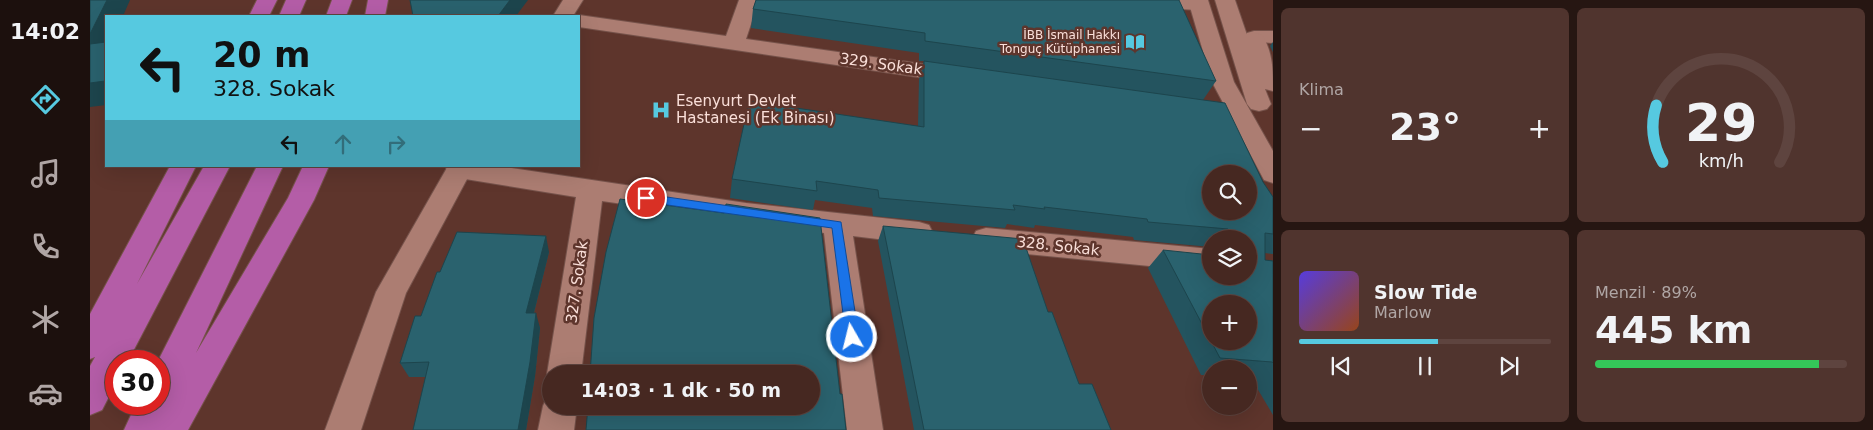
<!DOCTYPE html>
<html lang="tr">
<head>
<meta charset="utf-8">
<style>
  body { margin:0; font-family:"DejaVu Sans",sans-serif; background:#50342e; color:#f1f3f6; height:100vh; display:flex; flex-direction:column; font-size:19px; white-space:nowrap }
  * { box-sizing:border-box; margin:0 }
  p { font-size:16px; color:#b0a6a5 }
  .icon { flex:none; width:28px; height:28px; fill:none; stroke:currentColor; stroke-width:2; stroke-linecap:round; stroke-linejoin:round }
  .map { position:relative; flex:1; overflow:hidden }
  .sheet { display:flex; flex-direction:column; gap:8px; padding:8px; background:#261612; width:600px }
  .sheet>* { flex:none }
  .hud { position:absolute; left:15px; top:15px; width:475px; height:152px; border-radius:0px; box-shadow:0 5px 20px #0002,0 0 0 1px #5e443f; background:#56c9e0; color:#111; overflow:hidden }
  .fabs { position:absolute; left:1112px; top:165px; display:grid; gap:10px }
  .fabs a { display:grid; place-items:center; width:55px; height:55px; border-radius:50%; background:#462821; box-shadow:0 5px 20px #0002,0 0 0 1px #5e443f; font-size:25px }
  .speed { position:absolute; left:15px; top:350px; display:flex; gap:10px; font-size:25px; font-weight:700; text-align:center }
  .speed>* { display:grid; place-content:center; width:65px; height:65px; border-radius:50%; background:#462821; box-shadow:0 5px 20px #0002,0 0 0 1px #5e443f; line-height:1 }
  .speed .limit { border:8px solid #d22; background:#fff; color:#111 }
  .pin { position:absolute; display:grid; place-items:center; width:42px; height:42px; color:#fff; margin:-21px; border:2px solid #fff; border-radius:50%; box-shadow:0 1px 5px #0007 }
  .me { position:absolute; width:55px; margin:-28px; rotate:352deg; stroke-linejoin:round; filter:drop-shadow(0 0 4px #0008) }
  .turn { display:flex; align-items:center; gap:18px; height:105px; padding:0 25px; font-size:22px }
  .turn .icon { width:65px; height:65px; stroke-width:2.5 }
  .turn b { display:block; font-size:35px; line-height:42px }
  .lanes { display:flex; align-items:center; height:48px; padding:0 25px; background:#0003; justify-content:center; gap:25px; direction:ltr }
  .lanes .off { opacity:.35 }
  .big { font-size:38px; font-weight:600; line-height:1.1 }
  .sheet .card { flex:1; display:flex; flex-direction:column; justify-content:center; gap:8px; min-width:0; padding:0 18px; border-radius:8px; background:#50342e }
  .sheet .dial { align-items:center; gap:0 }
  .dial svg { height:130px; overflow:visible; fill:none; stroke:#5e443f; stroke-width:7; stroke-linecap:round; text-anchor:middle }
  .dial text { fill:#f1f3f6; stroke:none }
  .song { display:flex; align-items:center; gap:15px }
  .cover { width:60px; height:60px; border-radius:8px; background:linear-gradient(135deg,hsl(250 70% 55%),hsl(20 70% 35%)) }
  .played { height:5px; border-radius:2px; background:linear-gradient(90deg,#56c9e0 55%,#5e443f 55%) }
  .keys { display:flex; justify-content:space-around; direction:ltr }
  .heat { display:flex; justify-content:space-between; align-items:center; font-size:28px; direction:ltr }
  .charge { height:8px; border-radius:4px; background:linear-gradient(90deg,#34c759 89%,#5e443f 0) }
  .sheet .tiles { flex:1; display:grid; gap:8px; grid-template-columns:repeat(2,1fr) }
  .trip { position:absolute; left:452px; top:365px; width:278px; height:50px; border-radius:25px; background:#462821; box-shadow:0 5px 20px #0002,0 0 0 1px #5e443f; font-weight:600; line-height:50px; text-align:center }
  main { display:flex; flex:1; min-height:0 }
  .tabs { display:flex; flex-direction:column; width:90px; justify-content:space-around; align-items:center; background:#1c100d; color:#b0a6a5 }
  .tabs .icon { width:35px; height:35px }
  .tabs .selected { color:#56c9e0 }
  .tabs b { font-size:22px; color:#f1f3f6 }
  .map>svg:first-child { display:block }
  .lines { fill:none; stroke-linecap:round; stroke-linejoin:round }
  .street-casing { stroke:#75524a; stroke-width:2 }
  .secondary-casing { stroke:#75524a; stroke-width:2 }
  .highway-casing { stroke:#75524a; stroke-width:2 }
  .street { fill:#ac7d72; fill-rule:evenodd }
  .secondary { fill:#ac7d72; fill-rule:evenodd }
  .highway { fill:#b45da7; fill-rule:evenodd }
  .wall { fill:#24545f }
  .shaded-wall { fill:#1d454d }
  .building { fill:#2a626e; stroke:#1d454d; fill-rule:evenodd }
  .route { fill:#1a73e8; stroke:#114b97 }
  .labels { text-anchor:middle; stroke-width:5; stroke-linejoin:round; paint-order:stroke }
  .far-poi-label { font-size:12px; fill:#fadfd9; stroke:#5e352c; text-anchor:end }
  .street-label { font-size:15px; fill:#fadfd9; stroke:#5e352c }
  .poi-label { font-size:15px; fill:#fadfd9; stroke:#5e352c; text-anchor:start }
</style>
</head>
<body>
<main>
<nav class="tabs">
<b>14:02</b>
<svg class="icon selected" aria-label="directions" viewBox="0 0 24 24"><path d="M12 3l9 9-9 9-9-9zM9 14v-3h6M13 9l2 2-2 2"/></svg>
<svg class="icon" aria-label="music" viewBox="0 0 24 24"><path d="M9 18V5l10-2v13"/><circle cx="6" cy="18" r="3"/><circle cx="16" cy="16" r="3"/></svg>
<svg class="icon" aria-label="phone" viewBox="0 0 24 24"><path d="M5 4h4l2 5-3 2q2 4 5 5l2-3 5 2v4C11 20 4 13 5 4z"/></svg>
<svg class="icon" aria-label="climate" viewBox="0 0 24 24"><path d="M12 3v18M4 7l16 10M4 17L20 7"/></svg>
<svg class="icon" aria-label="car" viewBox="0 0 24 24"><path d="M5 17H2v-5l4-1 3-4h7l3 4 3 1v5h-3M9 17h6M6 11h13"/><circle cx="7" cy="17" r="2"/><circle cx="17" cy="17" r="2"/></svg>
</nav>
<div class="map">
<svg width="1183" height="430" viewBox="0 0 1183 430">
  <rect width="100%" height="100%" fill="#5e352c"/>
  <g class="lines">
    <g class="street-casing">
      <path id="street" d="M649 0H669L656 39 868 69 876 71 879 76 876 81 868 83 489 27V16H484L489 15 636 36Z
        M1066 0H1116L1119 4 1116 8C1102 12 1083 8 1069 4Z
        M1164 31H1183V43L1157 41 1154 37 1157 33Z
        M358 166H408L656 203 829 222 839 225 843 233 839 241 829 244 763 236 793 430H757L734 233 512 201 491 374H461V383L457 374 486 197 369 178 360 175 356 169Z
        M896 228 1121 249V272L896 250 886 247 882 239 886 231Z
        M461 393V406H487L484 430H448L453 406 458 395Z"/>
    </g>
    <g class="secondary-casing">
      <path id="secondary" d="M473 0H493L483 16H463Z
        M1098 0H1118L1144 82 1183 151V183L1174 180 1122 82Z
        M1125 0H1145L1157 35 1165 33 1172 35C1183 52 1183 70 1183 91L1175 89 1181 104 1177 109 1169 111 1161 109 1157 104Z
        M358 166H384L316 293 271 430H235L286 292Z"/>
    </g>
    <g class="highway-casing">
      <path id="highway" d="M167 0H187L179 16H159Z
        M196 0H216L209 16H189Z
        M242 0H262L256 16H236Z
        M278 0H298L295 16H275Z
        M80 166H106L47 284 114 166H140L38 361H26V383L12 410 0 415V366L5 357 0 359V314Z
        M167 166H193L106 353 198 198 213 166H239L224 200 98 430H34L46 404H69L68 361Z"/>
    </g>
    <use href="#street" class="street"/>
    <use href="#secondary" class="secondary"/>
    <use href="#highway" class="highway"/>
  </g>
  <path class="wall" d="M666 0 1126 81 1113 100 1183 197V254L1175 253V260L1183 261V415L1161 378H1159V369H1121V375H1111L1058 268 1073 250 1121 276 1159 239H1121V247L1044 240 1043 237 945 225 944 228 917 224 915 228 783 216 782 208 725 200 723 210 640 198 642 179 828 126 829 79 834 61H829V53L661 28 663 9Z
    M1183 42V52L1180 46Z
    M793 226 989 384 1021 430H824L788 241Z
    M459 252 444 313 450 328 445 376 436 430H323L336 377H319L310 363 350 272Z"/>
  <path class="shaded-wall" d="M17 0H40L33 16H16V54L0 52V34Z
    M420 0H438L426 16H408Z
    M16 79V105L0 107V83Z
    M456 236 459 252 440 328 436 313Z
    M446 313 450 328 445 376 436 430H428Z"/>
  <path class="building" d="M0 0H17L0 34Z
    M320 0H420L408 16H323Z
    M666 0H1089L1126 81 835 41V33L663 9Z
    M16 42V79L15 81 0 83V44Z
    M834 61 1135 103 1173 182 1183 197V234L1175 233V260L1183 261V363L1182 362 1130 358 1073 250 1121 255V276H1159V239H1140V231L1138 229 1058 222 1057 219 954 207 955 209 923 205 925 210 789 198 788 190 726 181 727 191 642 179 659 101 834 127ZM1121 174H1159V211H1121ZM1121 304H1159V341H1121Z
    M530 199 634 213 636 204 730 218 750 394H752L756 430H496L498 406H721V374H500L504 318 516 252Z
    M793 226 933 239 958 312H962L989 384H1002L1021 430H834Z
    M367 232 456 236 436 313H446L440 362 428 430H323L339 362 310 363 325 316H331L347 272H350Z"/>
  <path class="route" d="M556 194 751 222 769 337 767 341 762 342 758 341 756 337 742 228 556 202 550 198Z"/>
  <defs>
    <g id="library-bare" transform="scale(1.5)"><path d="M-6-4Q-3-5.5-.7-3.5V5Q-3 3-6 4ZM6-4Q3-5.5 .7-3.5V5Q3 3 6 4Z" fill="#56c9e0" stroke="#5e352c" stroke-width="2.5" paint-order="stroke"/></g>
    <g id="hospital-bare" transform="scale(1.5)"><path d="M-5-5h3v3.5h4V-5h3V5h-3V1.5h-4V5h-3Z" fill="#56c9e0" stroke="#5e352c" stroke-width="2.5" paint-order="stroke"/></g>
  </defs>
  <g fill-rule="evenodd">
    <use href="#library-bare" x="1045" y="42"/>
    <use href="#hospital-bare" x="571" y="110"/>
  </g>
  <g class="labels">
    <g class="far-poi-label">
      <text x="1030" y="39">İBB İsmail Hakkı<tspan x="1030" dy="14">Tonguç Kütüphanesi</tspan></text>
    </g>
    <g class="street-label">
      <text transform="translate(791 64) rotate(8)" y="5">329. Sokak</text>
      <text transform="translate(968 246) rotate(6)" y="5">328. Sokak</text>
      <text transform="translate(487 282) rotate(-82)" y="5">327. Sokak</text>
    </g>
    <g class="poi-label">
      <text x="586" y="106">Esenyurt Devlet<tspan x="586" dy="17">Hastanesi (Ek Binası)</tspan></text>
    </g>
  </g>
</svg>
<div class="fabs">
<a><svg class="icon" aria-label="search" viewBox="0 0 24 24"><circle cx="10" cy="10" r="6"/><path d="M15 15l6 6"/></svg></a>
<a><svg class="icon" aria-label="layers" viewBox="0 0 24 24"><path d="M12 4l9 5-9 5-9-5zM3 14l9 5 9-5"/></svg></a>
<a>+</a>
<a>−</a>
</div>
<div class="speed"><div class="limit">30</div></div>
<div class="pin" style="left:556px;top:198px;background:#d93025"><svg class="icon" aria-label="arrive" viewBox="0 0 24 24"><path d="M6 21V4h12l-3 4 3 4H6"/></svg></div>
<svg class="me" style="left:762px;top:337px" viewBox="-20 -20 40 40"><circle r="17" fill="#1a73e8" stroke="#fff" stroke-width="3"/><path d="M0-11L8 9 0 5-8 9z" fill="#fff"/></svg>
<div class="trip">14:03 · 1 dk · 50 m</div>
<div class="hud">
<div class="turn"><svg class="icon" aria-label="left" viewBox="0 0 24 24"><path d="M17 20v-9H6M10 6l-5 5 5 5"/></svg><div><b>20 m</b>328. Sokak</div></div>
<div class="lanes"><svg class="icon" aria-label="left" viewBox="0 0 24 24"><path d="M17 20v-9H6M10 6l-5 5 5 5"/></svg><svg class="icon off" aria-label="ahead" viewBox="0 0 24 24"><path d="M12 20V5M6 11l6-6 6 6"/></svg><svg class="icon off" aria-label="right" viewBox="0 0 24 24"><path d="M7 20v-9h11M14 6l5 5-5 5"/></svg></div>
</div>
</div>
<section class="sheet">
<div class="tiles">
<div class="card"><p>Klima</p>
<div class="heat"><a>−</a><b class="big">23°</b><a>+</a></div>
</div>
<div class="card dial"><svg viewBox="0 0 100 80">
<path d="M14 69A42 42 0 1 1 86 69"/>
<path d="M14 69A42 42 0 0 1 10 34" stroke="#56c9e0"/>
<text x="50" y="56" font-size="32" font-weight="700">29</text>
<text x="50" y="72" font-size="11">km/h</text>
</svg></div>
<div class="card">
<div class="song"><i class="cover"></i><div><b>Slow Tide</b><p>Marlow</p></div></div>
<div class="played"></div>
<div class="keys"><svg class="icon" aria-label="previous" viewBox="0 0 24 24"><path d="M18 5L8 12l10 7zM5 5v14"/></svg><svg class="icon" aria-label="pause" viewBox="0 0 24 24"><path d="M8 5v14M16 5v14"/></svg><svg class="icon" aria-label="next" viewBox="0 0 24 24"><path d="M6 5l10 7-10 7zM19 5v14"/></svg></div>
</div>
<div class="card"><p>Menzil · 89%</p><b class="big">445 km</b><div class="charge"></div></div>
</div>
</section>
</main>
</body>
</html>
